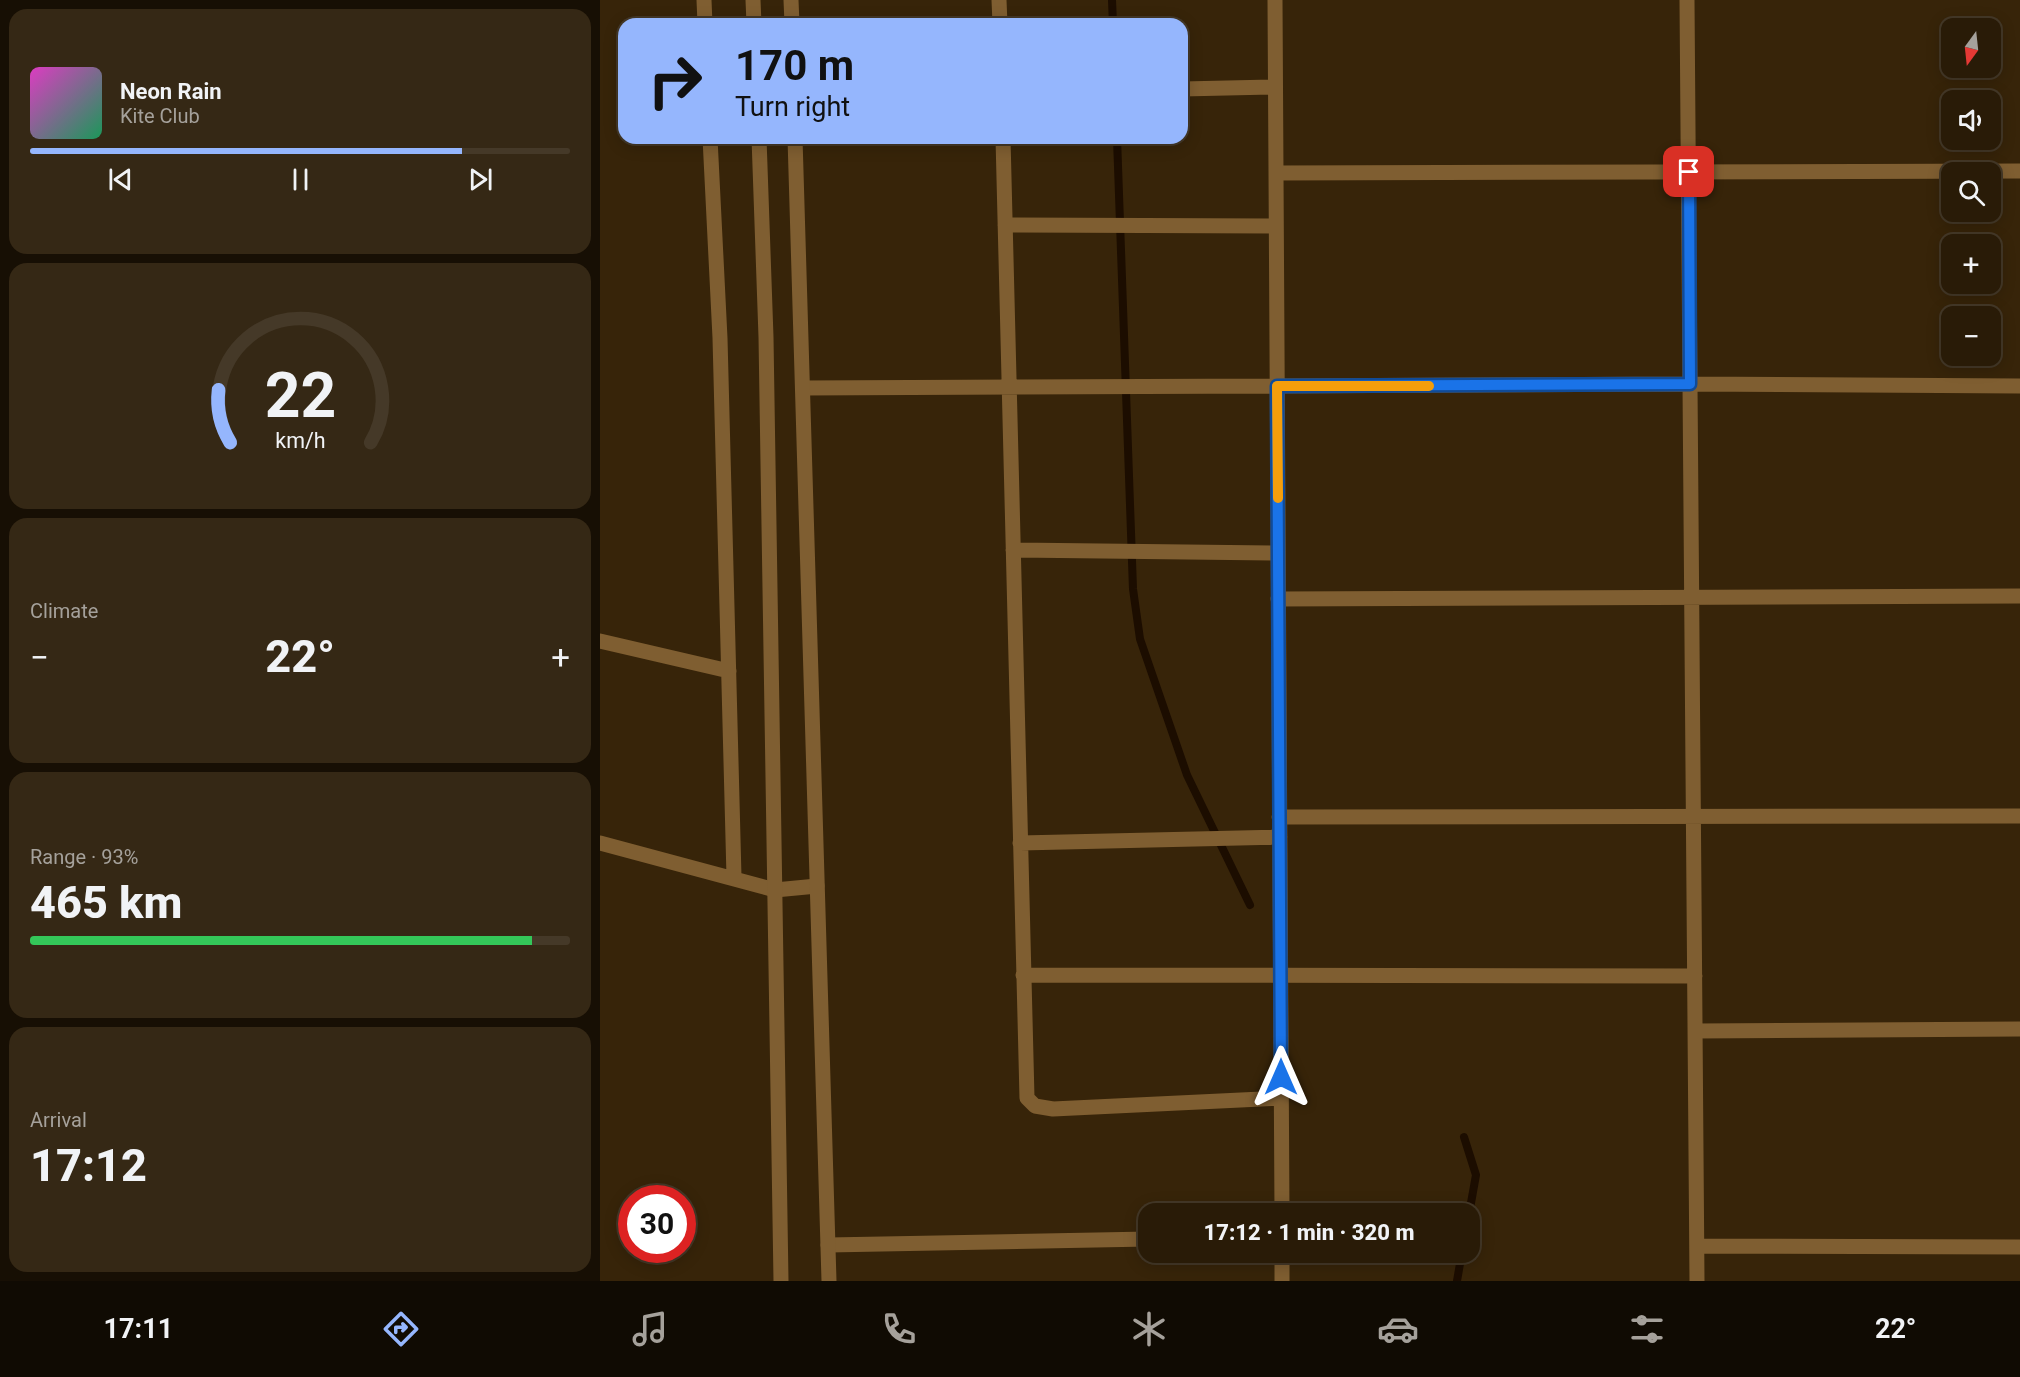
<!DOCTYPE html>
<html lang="en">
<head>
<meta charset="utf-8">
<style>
  body { margin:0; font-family:Roboto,sans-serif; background:#352815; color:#f1f3f6; height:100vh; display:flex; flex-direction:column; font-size:22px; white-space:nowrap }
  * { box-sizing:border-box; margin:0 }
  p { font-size:20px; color:#a5a19b }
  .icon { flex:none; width:33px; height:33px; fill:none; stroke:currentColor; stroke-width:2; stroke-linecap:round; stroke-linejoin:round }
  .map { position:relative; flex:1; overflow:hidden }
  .drawer { display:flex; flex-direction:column; gap:9px; padding:9px; background:#170f04; width:600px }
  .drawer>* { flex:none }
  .guide { position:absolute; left:18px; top:18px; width:570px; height:126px; border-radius:18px; box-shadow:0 3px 15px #0003,0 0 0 2px #453928; background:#95b6fd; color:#111; overflow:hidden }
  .needle { width:39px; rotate:195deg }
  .fabs { position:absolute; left:1341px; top:18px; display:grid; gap:12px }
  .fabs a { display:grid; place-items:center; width:60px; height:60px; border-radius:12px; background:#291b07; box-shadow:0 3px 15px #0003,0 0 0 2px #453928; font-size:30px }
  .speed { position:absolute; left:18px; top:1185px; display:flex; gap:12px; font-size:30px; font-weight:700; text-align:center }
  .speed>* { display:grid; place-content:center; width:78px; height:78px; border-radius:50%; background:#291b07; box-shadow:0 3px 15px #0003,0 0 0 2px #453928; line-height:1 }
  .speed .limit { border:9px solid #d22; background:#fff; color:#111 }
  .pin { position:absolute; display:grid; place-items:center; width:51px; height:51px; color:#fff; margin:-26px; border-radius:12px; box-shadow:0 3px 9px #0006 }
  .me { position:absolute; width:66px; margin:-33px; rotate:0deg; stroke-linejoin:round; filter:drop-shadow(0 0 4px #0008) }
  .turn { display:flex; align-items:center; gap:21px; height:126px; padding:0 18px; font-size:27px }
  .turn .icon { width:78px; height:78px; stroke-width:2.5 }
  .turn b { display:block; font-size:42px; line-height:51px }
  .big { font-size:45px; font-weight:800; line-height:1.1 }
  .drawer .card { flex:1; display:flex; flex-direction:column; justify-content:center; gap:9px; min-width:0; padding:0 21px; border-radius:18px; background:#352815 }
  .drawer .dial { align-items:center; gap:0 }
  .dial svg { height:156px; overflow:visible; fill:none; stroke:#453928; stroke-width:7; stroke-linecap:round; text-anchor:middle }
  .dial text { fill:#f1f3f6; stroke:none }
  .song { display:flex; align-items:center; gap:18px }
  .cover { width:72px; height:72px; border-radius:9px; background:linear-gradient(135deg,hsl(310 70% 55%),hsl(150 70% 35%)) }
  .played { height:6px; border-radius:3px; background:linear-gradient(90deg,#95b6fd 80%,#453928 80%) }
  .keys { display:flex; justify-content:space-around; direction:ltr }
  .heat { display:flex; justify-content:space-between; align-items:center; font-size:33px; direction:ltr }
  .charge { height:9px; border-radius:4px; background:linear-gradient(90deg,#34c759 93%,#453928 0) }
  .trip { position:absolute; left:538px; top:1203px; width:342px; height:60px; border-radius:18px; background:#291b07; box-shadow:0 3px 15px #0003,0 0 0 2px #453928; font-weight:800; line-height:60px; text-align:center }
  .tab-bar { display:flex; height:96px; justify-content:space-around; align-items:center; background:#100b03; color:#a5a19b }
  .tab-bar .icon { width:42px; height:42px }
  .tab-bar .selected { color:#95b6fd }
  .tab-bar b { font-size:27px; color:#f1f3f6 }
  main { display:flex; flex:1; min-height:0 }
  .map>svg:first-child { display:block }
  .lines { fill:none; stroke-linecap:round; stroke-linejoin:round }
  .stream { stroke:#1c0d00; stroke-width:8 }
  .minor { stroke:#7f5e31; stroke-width:15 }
  .tertiary { stroke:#7f5e31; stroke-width:15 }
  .route-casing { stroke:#114b97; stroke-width:15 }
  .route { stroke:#1a73e8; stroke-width:10 }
  .slow { stroke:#f59e0b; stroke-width:10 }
</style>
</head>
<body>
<main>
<section class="drawer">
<div class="card">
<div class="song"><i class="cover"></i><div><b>Neon Rain</b><p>Kite Club</p></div></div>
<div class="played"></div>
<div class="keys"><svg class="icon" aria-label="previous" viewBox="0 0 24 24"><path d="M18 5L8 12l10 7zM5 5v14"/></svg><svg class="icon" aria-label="pause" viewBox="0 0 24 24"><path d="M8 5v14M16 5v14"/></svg><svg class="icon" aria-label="next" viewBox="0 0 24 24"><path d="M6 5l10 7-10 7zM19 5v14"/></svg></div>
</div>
<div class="card dial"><svg viewBox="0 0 100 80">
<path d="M14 69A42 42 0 1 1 86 69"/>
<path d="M14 69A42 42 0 0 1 8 42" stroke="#95b6fd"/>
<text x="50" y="56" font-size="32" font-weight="700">22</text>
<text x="50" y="72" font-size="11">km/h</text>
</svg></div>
<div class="card"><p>Climate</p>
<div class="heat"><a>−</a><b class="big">22°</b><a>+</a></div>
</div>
<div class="card"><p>Range · 93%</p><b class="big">465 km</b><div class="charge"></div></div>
<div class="card"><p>Arrival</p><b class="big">17:12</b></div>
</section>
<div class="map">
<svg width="1420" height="1281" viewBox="0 0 1420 1281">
  <rect width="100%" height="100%" fill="#372409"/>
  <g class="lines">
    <path class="stream" d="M512 0 513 24
      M517 138 533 589 540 639 587 775 650 905
      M864 1137 876 1175 869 1214
      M857 1281 862 1252"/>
    <path class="minor" d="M104 0 105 24
      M399 0 400 24
      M675 0 682 1214
      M1087 0 1097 1281
      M582 89 675 87
      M110 138 120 338 134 877
      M403 138 427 1098 435 1106 453 1109 681 1098
      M676 173 1420 171
      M405 225 676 226
      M203 388 1090 384 1420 386
      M413 550 678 553
      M678 599 1420 596
      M0 641 129 671
      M679 817 1420 816
      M0 843 175 890 217 886
      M420 843 680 837
      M423 975 1095 976
      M1096 1031 1420 1029
      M228 1245 549 1239
      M1097 1246 1420 1247
      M682 1252V1281"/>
    <path class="tertiary" d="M153 0 154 24
      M191 0 192 24
      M159 138 166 337 181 1281
      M195 138 229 1281"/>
  </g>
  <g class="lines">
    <g class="route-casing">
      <path id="route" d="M681 1077 677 386 1090 384 1089 172"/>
    </g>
    <use href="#route" class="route"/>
    <path class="slow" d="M678 498 677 386H829"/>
  </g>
</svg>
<div class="fabs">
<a><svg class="needle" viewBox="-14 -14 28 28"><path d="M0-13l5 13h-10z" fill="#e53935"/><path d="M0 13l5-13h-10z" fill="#a5a19b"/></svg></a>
<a><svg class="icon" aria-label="sound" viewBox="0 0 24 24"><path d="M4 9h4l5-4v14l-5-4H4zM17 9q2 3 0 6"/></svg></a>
<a><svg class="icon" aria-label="search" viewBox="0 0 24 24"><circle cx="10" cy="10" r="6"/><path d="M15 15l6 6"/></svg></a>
<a>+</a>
<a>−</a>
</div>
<div class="speed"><div class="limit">30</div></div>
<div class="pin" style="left:1089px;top:172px;background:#d93025"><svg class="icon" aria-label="arrive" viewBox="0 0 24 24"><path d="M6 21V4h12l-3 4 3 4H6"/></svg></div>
<svg class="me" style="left:681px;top:1077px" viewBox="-20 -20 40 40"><path d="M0-17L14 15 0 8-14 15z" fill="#1a73e8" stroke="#fff" stroke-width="4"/></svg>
<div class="trip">17:12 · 1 min · 320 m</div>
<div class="guide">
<div class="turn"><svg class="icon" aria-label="right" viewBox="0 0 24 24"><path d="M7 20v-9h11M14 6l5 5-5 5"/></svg><div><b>170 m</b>Turn right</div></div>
</div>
</div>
</main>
<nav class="tab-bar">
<b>17:11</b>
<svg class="icon selected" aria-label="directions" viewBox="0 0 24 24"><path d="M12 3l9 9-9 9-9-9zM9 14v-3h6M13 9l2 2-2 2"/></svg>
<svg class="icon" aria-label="music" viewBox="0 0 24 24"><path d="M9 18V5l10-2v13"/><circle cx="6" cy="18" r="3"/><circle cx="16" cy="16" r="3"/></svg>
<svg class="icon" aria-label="phone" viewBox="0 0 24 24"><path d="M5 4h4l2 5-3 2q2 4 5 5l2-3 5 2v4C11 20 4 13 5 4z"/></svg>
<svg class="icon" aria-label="climate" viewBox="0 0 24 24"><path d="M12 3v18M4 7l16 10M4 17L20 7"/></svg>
<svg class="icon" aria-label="car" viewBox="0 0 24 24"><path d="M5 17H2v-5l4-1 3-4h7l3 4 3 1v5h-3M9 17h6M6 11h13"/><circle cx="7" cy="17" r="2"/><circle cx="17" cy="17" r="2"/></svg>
<svg class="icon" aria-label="filters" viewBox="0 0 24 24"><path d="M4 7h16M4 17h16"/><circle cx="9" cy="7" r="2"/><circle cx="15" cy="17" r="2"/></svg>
<b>22°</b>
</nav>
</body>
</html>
